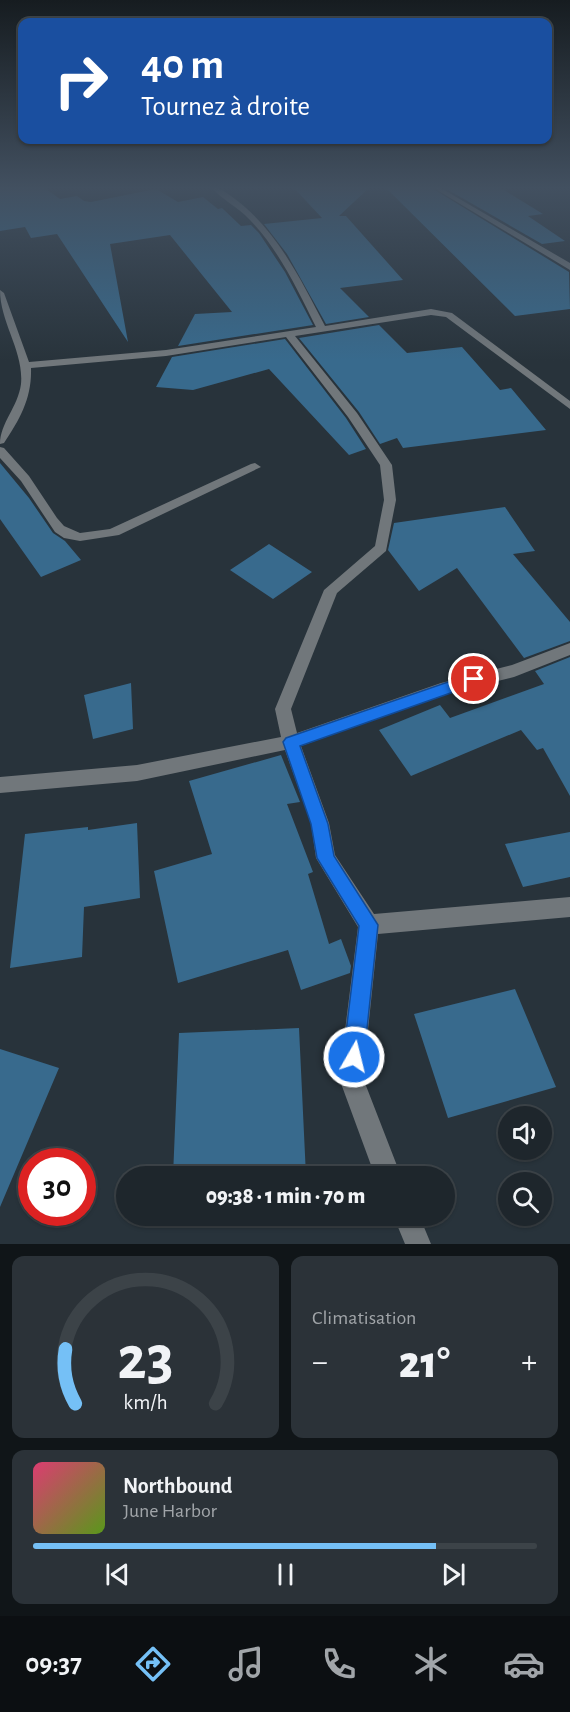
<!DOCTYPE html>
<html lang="fr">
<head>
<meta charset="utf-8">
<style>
  body { margin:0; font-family:"Alegreya Sans",sans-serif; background:#2b3238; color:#f1f3f6; height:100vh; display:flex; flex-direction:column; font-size:22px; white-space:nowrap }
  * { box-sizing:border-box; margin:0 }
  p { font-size:20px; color:#a1a5a9 }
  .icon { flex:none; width:33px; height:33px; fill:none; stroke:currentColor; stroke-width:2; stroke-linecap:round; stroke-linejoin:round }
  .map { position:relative; height:1244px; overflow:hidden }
  .sheet { display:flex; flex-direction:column; gap:12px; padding:12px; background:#101518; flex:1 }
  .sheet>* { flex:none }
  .top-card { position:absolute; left:18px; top:18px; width:534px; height:126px; border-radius:12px; box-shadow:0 2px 4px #0004,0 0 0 2px #3c4348; background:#1a4fa0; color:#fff; overflow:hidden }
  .buttons { position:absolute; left:498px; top:1106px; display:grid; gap:12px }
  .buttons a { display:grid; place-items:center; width:54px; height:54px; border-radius:50%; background:#1e262c; box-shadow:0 2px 4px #0004,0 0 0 2px #3c4348; font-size:30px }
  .speed { position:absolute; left:18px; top:1148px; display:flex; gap:12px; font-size:30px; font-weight:700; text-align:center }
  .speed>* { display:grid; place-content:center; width:78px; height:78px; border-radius:50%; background:#1e262c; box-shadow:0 2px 4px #0004,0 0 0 2px #3c4348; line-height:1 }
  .speed .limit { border:9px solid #d22; background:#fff; color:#111 }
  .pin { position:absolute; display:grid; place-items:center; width:51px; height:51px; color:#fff; margin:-26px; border:3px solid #fff; border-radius:50%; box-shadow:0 2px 6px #0007 }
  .me { position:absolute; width:66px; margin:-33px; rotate:8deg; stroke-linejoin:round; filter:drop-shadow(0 0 4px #0008) }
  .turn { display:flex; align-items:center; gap:21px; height:126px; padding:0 24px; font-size:27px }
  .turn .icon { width:78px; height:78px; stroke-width:2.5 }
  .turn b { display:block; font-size:42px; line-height:51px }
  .big { font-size:45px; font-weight:800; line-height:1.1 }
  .sheet .widget { flex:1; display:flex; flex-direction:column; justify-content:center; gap:9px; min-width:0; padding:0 21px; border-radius:12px; background:#2b3238 }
  .sheet .dial { align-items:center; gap:0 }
  .dial svg { height:156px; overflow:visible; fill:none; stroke:#3c4348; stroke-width:7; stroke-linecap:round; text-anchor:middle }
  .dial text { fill:#f1f3f6; stroke:none }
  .song { display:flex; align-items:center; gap:18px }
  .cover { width:72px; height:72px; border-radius:9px; background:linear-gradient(135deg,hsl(340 70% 55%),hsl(90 70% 35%)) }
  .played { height:6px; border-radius:3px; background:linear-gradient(90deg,#75c0f6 80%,#3c4348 80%) }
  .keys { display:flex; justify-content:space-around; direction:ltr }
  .heat { display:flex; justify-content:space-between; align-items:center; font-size:33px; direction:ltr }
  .sheet .tiles { flex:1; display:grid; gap:12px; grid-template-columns:1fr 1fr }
  .widget:last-child { grid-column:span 2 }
  .trip { position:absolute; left:116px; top:1166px; width:339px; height:60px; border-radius:30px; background:#1e262c; box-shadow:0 2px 4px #0004,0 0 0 2px #3c4348; font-weight:800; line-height:60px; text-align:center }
  .tab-bar { display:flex; height:96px; justify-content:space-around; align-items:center; background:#0c0f12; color:#a1a5a9 }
  .tab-bar .icon { width:42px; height:42px }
  .tab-bar .on { color:#75c0f6 }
  .tab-bar b { font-size:27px; color:#f1f3f6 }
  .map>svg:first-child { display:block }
  .building { fill:#386a8d }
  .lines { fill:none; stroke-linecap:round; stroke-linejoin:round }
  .minor { fill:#71777b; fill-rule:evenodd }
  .route { fill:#1a73e8; stroke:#114b97; stroke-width:1.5 }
</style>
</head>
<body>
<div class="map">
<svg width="570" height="1244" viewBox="0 0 570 1244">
  <rect width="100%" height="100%" fill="#28333b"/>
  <path class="building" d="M0 187H43L60 199 77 196 84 201 91 202 156 189 178 202 203 197 218 209 222 208 241 226 251 225 259 233 285 272 313 325 178 346 195 314 232 312 170 235 110 244 128 342 57 234 31 238 25 227 0 231Z
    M293 187H370L339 216H346L403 280 340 288 369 317 326 324 287 254 264 224 322 218Z
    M385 187H430L569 272 570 309 515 316Z
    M443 187H499L543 214 528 216 565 241 542 244Z
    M379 325 407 353 462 347 500 390 511 388 546 430 403 448 397 438 380 444 359 412 299 338Z
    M285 339 346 418 366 449 349 455 269 369 193 390 156 387 172 357Z
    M0 463 29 498 53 533 65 541 81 560 41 577 0 519Z
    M505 507 535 551 513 554 570 622V641L524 658 457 568 419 591 388 550 394 523Z
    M269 544 312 572 273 599 230 570Z
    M570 657V796L543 748 537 750 521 730 411 776 379 730 440 705 450 718 544 684 535 671Z
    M131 683 133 729 93 739 84 695Z
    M281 755 300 802 287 804 313 872 308 874 329 944 341 939 351 966 350 973 301 990 288 950 178 983 154 871 212 854 189 781Z
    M137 823 140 898 84 907 82 957 10 968 25 834 88 827V830Z
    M570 832V877L523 887 505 844Z
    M515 989 556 1087 448 1118 414 1014Z
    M299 1028 306 1176H173L179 1033Z
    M0 1049 59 1068 0 1207Z"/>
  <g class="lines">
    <path class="minor" d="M211 187C219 187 224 191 231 196 276 228 300 278 325 326L431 309 452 313 570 401V409L446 317 431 315 295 336 357 413 392 465 396 500 386 551 337 593 291 709 297 733 441 683 512 665 570 643V655L514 677 445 694 301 746 329 823 335 855 374 914 570 897V917L378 934 363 1078 401 1176H375L339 1078 358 927 316 858 311 823 285 750 137 781 0 793V777L137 765 281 737 275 709 324 590 375 546 384 500 380 465 348 417 286 337 166 356 31 368C32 398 20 419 4 443L0 444C0 423 18 407 21 384 24 351 0 323 0 290L4 293 29 362 166 350 316 327C297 289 279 250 250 220 238 207 221 199 211 187Z
      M432 187H439L570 263V270Z
      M0 447 4 448 29 476 57 518 64 526 80 533 110 529 251 464 255 463 261 467 119 535 80 541 64 538 55 532 21 481 0 458Z
      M393 1215H419L431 1244H405Z"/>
  </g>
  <linearGradient id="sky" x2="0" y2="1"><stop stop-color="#161c20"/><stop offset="0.52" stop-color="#425060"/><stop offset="1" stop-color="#425060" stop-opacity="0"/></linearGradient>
  <rect width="570" height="361" fill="url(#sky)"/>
  <path class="route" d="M474 673 479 675 482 679 479 683 300 746 328 824 334 856 378 925 364 1057 361 1065 354 1068 346 1065 343 1057 359 926 317 858 311 824 283 742 286 738Z"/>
</svg>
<div class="buttons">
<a><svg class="icon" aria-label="sound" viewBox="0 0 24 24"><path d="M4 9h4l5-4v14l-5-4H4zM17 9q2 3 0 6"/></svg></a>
<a><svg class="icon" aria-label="search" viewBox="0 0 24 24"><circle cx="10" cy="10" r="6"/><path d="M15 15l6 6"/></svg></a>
</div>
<div class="speed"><div class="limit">30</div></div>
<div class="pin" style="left:474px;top:679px;background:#d93025"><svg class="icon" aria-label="arrive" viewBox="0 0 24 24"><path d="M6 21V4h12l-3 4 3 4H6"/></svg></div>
<svg class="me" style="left:354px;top:1057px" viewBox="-20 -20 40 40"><circle r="17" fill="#1a73e8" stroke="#fff" stroke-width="3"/><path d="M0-11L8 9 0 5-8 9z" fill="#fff"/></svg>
<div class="trip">09:38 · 1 min · 70 m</div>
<div class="top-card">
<div class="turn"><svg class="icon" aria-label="right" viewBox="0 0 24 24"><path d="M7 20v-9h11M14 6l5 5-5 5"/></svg><div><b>40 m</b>Tournez à droite</div></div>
</div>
</div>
<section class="sheet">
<div class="tiles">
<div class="widget dial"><svg viewBox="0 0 100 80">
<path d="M14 69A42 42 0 1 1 86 69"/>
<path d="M14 69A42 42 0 0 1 9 41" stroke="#75c0f6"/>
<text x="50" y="56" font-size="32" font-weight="700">23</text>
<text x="50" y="72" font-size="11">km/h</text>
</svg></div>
<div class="widget"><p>Climatisation</p>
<div class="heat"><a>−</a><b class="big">21°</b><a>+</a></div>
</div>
<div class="widget">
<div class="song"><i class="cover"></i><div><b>Northbound</b><p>June Harbor</p></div></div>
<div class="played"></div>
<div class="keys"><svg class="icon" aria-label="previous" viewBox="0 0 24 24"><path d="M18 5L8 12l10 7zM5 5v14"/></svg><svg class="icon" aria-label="pause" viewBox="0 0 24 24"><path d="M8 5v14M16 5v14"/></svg><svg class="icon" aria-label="next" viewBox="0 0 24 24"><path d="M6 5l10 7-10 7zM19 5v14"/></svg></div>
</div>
</div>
</section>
<nav class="tab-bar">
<b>09:37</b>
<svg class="icon on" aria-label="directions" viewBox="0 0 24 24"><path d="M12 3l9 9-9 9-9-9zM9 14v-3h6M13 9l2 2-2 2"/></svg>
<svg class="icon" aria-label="music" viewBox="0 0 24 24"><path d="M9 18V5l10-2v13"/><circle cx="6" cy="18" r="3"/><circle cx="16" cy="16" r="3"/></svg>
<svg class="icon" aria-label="phone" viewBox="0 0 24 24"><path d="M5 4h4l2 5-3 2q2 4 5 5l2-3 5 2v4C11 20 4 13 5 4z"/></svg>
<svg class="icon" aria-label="climate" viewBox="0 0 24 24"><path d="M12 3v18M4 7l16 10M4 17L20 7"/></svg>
<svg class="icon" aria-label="car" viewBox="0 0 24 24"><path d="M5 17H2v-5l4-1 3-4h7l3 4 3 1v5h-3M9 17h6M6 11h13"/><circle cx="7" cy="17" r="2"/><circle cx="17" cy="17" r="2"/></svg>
</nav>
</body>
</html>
